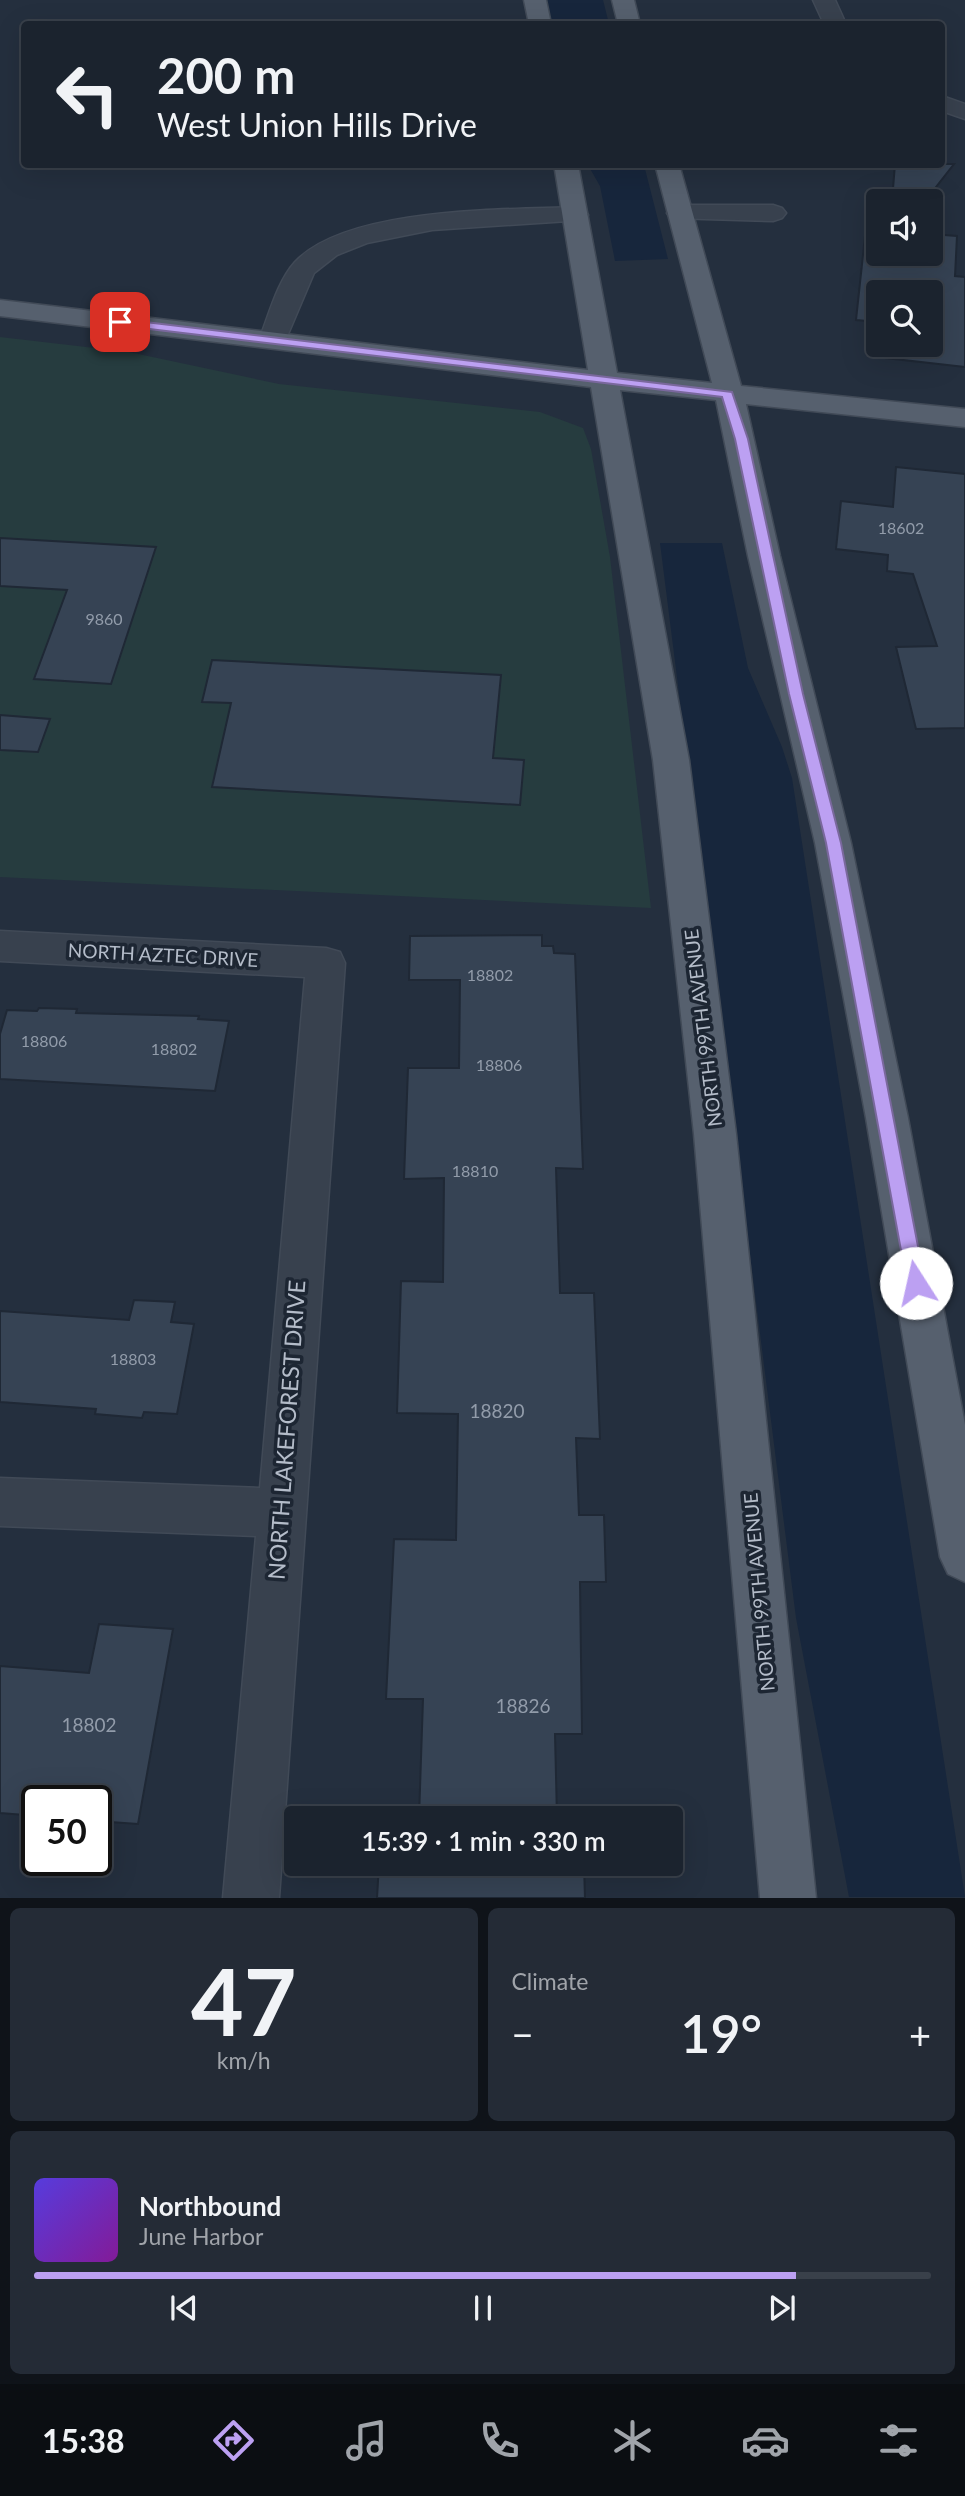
<!DOCTYPE html>
<html lang="en">
<head>
<meta charset="utf-8">
<style>
  body { margin:0; font-family:Lato,sans-serif; background:#242b36; color:#f1f3f6; height:100vh; display:flex; flex-direction:column; font-size:26px; white-space:nowrap }
  * { box-sizing:border-box; margin:0 }
  p { font-size:23px; color:#a0a4aa }
  .icon { flex:none; width:38px; height:38px; fill:none; stroke:currentColor; stroke-width:2; stroke-linecap:round; stroke-linejoin:round }
  .map { position:relative; height:1898px; overflow:hidden }
  .panel { display:flex; flex-direction:column; gap:10px; padding:10px; background:#0f1319; flex:1 }
  .panel>* { flex:none }
  .hud { position:absolute; left:21px; top:21px; width:924px; height:147px; border-radius:7px; box-shadow:0 7px 28px #0002,0 0 0 2px #39404a; background:#1b232e; color:#f1f3f6; overflow:hidden }
  .controls { position:absolute; left:866px; top:189px; display:grid; gap:14px }
  .controls a { display:grid; place-items:center; width:77px; height:77px; border-radius:7px; background:#1b232e; box-shadow:0 7px 28px #0002,0 0 0 2px #39404a; font-size:35px }
  .speed { position:absolute; left:21px; top:1785px; display:flex; gap:14px; font-size:35px; font-weight:700; text-align:center }
  .speed>* { display:grid; place-content:center; width:91px; height:91px; border-radius:50%; background:#1b232e; box-shadow:0 7px 28px #0002,0 0 0 2px #39404a; line-height:1 }
  .speed .limit { border:4px solid #111; border-radius:10px; background:#fff; color:#111 }
  .pin { position:absolute; display:grid; place-items:center; width:60px; height:60px; color:#fff; margin:-30px; border-radius:14px; box-shadow:0 4px 10px #0006 }
  .me { position:absolute; width:77px; margin:-38px; rotate:350deg; stroke-linejoin:round; filter:drop-shadow(0 0 5px #0008) }
  .turn { display:flex; align-items:center; gap:24px; height:147px; padding:0 21px; font-size:32px }
  .turn .icon { width:91px; height:91px; stroke-width:2.5 }
  .turn b { display:block; font-size:49px; line-height:60px }
  .big { font-size:52px; font-weight:600; line-height:1.1 }
  .panel .widget { flex:1; display:flex; flex-direction:column; justify-content:center; gap:10px; min-width:0; padding:0 24px; border-radius:10px; background:#242b36 }
  .panel .dial { align-items:center; gap:0 }
  .dial b { font-size:91px; line-height:1 }
  .song { display:flex; align-items:center; gap:21px }
  .cover { width:84px; height:84px; border-radius:10px; background:linear-gradient(135deg,hsl(250 70% 55%),hsl(290 70% 35%)) }
  .played { height:7px; border-radius:4px; background:linear-gradient(90deg,#bca0f2 85%,#39404a 85%) }
  .keys { display:flex; justify-content:space-around; direction:ltr }
  .heat { display:flex; justify-content:space-between; align-items:center; font-size:38px; direction:ltr }
  .panel .tiles { flex:1; display:grid; gap:10px; grid-template-columns:1fr 1fr }
  .widget:last-child { grid-column:span 2 }
  .trip { position:absolute; left:284px; top:1806px; width:399px; height:70px; border-radius:7px; background:#1b232e; box-shadow:0 7px 28px #0002,0 0 0 2px #39404a; font-weight:600; line-height:70px; text-align:center }
  .tab-bar { display:flex; height:112px; justify-content:space-around; align-items:center; background:#0b0e12; color:#a0a4aa }
  .tab-bar .icon { width:49px; height:49px }
  .tab-bar .selected { color:#bca0f2 }
  .tab-bar b { font-size:32px; color:#f1f3f6 }
  .map>svg:first-child { display:block }
  .green { fill:#263c3f }
  .water { fill:#17263c }
  .building { fill:#364354; stroke:#1f2835; stroke-width:2 }
  .lines { fill:none; stroke-linecap:round; stroke-linejoin:round }
  .minor-casing { stroke:#414a57; stroke-width:3 }
  .major-casing { stroke:#414a57; stroke-width:3 }
  .minor { fill:#38414e; fill-rule:evenodd }
  .major { fill:#56606e; fill-rule:evenodd }
  .route { fill:#bca0f2; stroke:#7a689d; stroke-width:2 }
  .labels { text-anchor:middle; stroke-width:7; stroke-linejoin:round; paint-order:stroke }
  .number-label { font-size:16px; fill:#929caa }
  .street-label { font-size:19px; fill:#b4bcc9; stroke:#1d2633 }
  .near-number-label { font-size:19px; fill:#929caa }
  .near-street-label { font-size:23px; fill:#b4bcc9; stroke:#1d2633 }
</style>
</head>
<body>
<div class="map">
<svg width="965" height="1898" viewBox="0 0 965 1898">
  <rect width="100%" height="100%" fill="#242f3e"/>
  <path class="green" d="M0 337 129 352 279 384 540 412 583 428 591 449 610 557 651 908 0 877Z"/>
  <path class="water" d="M545 0H603L609 24H550Z
    M588 165H644L668 259 615 261 600 186Z
    M660 543H722L748 668 782 747 792 778 965 1897H849L796 1618Z"/>
  <path class="building" d="M895 164H954L925 201H892Z
    M866 227 878 229V254H931V234L957 236 955 276 965 277V367L877 357 878 342V345H931V292H878V322L856 320Z
    M896 467 965 474V728L916 729 896 647 937 646 913 574 887 571 888 555 836 549 841 501 893 507Z
    M0 538 156 547 111 684 34 679 67 590 0 586Z
    M212 660 501 675 493 758 524 760 520 805 212 787 231 703 202 702Z
    M0 715 50 719 38 752 0 750Z
    M542 935V946H553L554 953 575 954 583 1169 556 1168 560 1293H594L600 1439 576 1438 579 1515H604L606 1582H580L582 1734H555L557 1818H419L423 1699H386L394 1539 456 1540 458 1414 397 1413 401 1281 443 1282 444 1178 404 1179 408 1068H459L460 980H409L410 936Z
    M39 1008 77 1009 76 1013 199 1016 198 1019 229 1021 215 1091 0 1079V1034L7 1010 37 1011Z
    M134 1300 175 1302 171 1322 194 1324 177 1414 144 1412 142 1418 95 1414 96 1409 0 1402V1311L129 1320Z
    M99 1624 173 1629 138 1824 96 1821V1801H37V1816L0 1813V1666L89 1673Z
    M379 1864H584L585 1898H377Z"/>
  <g class="lines">
    <g class="minor-casing">
      <path id="minor" d="M813 0H835L846 24H824Z
        M942 96 965 104V119L942 111Z
        M680 205H773L782 208 786 213 782 218 773 221 671 218 667 213 671 208Z
        M575 207 584 210 588 215 584 220 432 230 367 243 337 255 314 273 283 346 273 348 263 346 259 340C269 315 277 282 295 262 347 207 503 210 575 207Z
        M0 931 326 948 340 952 345 963 279 1898H223L256 1536 0 1526V1478L260 1488 305 977 0 961Z"/>
    </g>
    <g class="major-casing">
      <path id="major" d="M524 0H546L551 24H529Z
        M612 0H634L640 24H618Z
        M554 164H578L617 373 712 383 655 164H679L741 386 965 409V427L746 404 780 556 851 843 908 1118 965 1425V1582L948 1574 940 1557 866 1118 815 843 748 556 716 400 620 390 689 760 736 1134 816 1898H760L694 1134 653 760 591 387 0 316V300L588 370Z"/>
    </g>
    <use href="#minor" class="minor"/>
    <use href="#major" class="major"/>
  </g>
  <path class="route" d="M120 319 732 392 748 439 803 694 841 843 925 1283 923 1289 916 1291 910 1289 907 1283 826 843 789 694 735 439 722 397 116 325 115 322Z"/>
  <g class="labels">
    <g class="number-label">
      <text x="901" y="534">18602</text>
      <text x="104" y="625">9860</text>
      <text x="490" y="981">18802</text>
      <text x="44" y="1047">18806</text>
      <text x="174" y="1055">18802</text>
      <text x="499" y="1071">18806</text>
      <text x="475" y="1177">18810</text>
      <text x="133" y="1365">18803</text>
    </g>
    <g class="street-label">
      <text transform="translate(163 955) rotate(3)" y="7">NORTH AZTEC DRIVE</text>
      <text transform="translate(703 1028) rotate(-97)" y="7">NORTH 99TH AVENUE</text>
      <text transform="translate(759 1592) rotate(-95)" y="7">NORTH 99TH AVENUE</text>
    </g>
    <g class="near-number-label">
      <text x="497" y="1418">18820</text>
      <text x="523" y="1713">18826</text>
      <text x="89" y="1732">18802</text>
    </g>
    <g class="near-street-label">
      <text transform="translate(287 1430) rotate(-86)" y="8">NORTH LAKEFOREST DRIVE</text>
    </g>
  </g>
</svg>
<div class="controls">
<a><svg class="icon" aria-label="sound" viewBox="0 0 24 24"><path d="M4 9h4l5-4v14l-5-4H4zM17 9q2 3 0 6"/></svg></a>
<a><svg class="icon" aria-label="search" viewBox="0 0 24 24"><circle cx="10" cy="10" r="6"/><path d="M15 15l6 6"/></svg></a>
</div>
<div class="speed"><div class="limit">50</div></div>
<div class="pin" style="left:120px;top:322px;background:#d93025"><svg class="icon" aria-label="arrive" viewBox="0 0 24 24"><path d="M6 21V4h12l-3 4 3 4H6"/></svg></div>
<svg class="me" style="left:916px;top:1283px" viewBox="-20 -20 40 40"><circle r="19" fill="#fff"/><path d="M0-13L10 11 0 6-10 11z" fill="#bca0f2"/></svg>
<div class="trip">15:39 · 1 min · 330 m</div>
<div class="hud">
<div class="turn"><svg class="icon" aria-label="left" viewBox="0 0 24 24"><path d="M17 20v-9H6M10 6l-5 5 5 5"/></svg><div><b>200 m</b>West Union Hills Drive</div></div>
</div>
</div>
<section class="panel">
<div class="tiles">
<div class="widget dial"><b>47</b><p>km/h</p></div>
<div class="widget"><p>Climate</p>
<div class="heat"><a>−</a><b class="big">19°</b><a>+</a></div>
</div>
<div class="widget">
<div class="song"><i class="cover"></i><div><b>Northbound</b><p>June Harbor</p></div></div>
<div class="played"></div>
<div class="keys"><svg class="icon" aria-label="previous" viewBox="0 0 24 24"><path d="M18 5L8 12l10 7zM5 5v14"/></svg><svg class="icon" aria-label="pause" viewBox="0 0 24 24"><path d="M8 5v14M16 5v14"/></svg><svg class="icon" aria-label="next" viewBox="0 0 24 24"><path d="M6 5l10 7-10 7zM19 5v14"/></svg></div>
</div>
</div>
</section>
<nav class="tab-bar">
<b>15:38</b>
<svg class="icon selected" aria-label="directions" viewBox="0 0 24 24"><path d="M12 3l9 9-9 9-9-9zM9 14v-3h6M13 9l2 2-2 2"/></svg>
<svg class="icon" aria-label="music" viewBox="0 0 24 24"><path d="M9 18V5l10-2v13"/><circle cx="6" cy="18" r="3"/><circle cx="16" cy="16" r="3"/></svg>
<svg class="icon" aria-label="phone" viewBox="0 0 24 24"><path d="M5 4h4l2 5-3 2q2 4 5 5l2-3 5 2v4C11 20 4 13 5 4z"/></svg>
<svg class="icon" aria-label="climate" viewBox="0 0 24 24"><path d="M12 3v18M4 7l16 10M4 17L20 7"/></svg>
<svg class="icon" aria-label="car" viewBox="0 0 24 24"><path d="M5 17H2v-5l4-1 3-4h7l3 4 3 1v5h-3M9 17h6M6 11h13"/><circle cx="7" cy="17" r="2"/><circle cx="17" cy="17" r="2"/></svg>
<svg class="icon" aria-label="filters" viewBox="0 0 24 24"><path d="M4 7h16M4 17h16"/><circle cx="9" cy="7" r="2"/><circle cx="15" cy="17" r="2"/></svg>
</nav>
</body>
</html>
